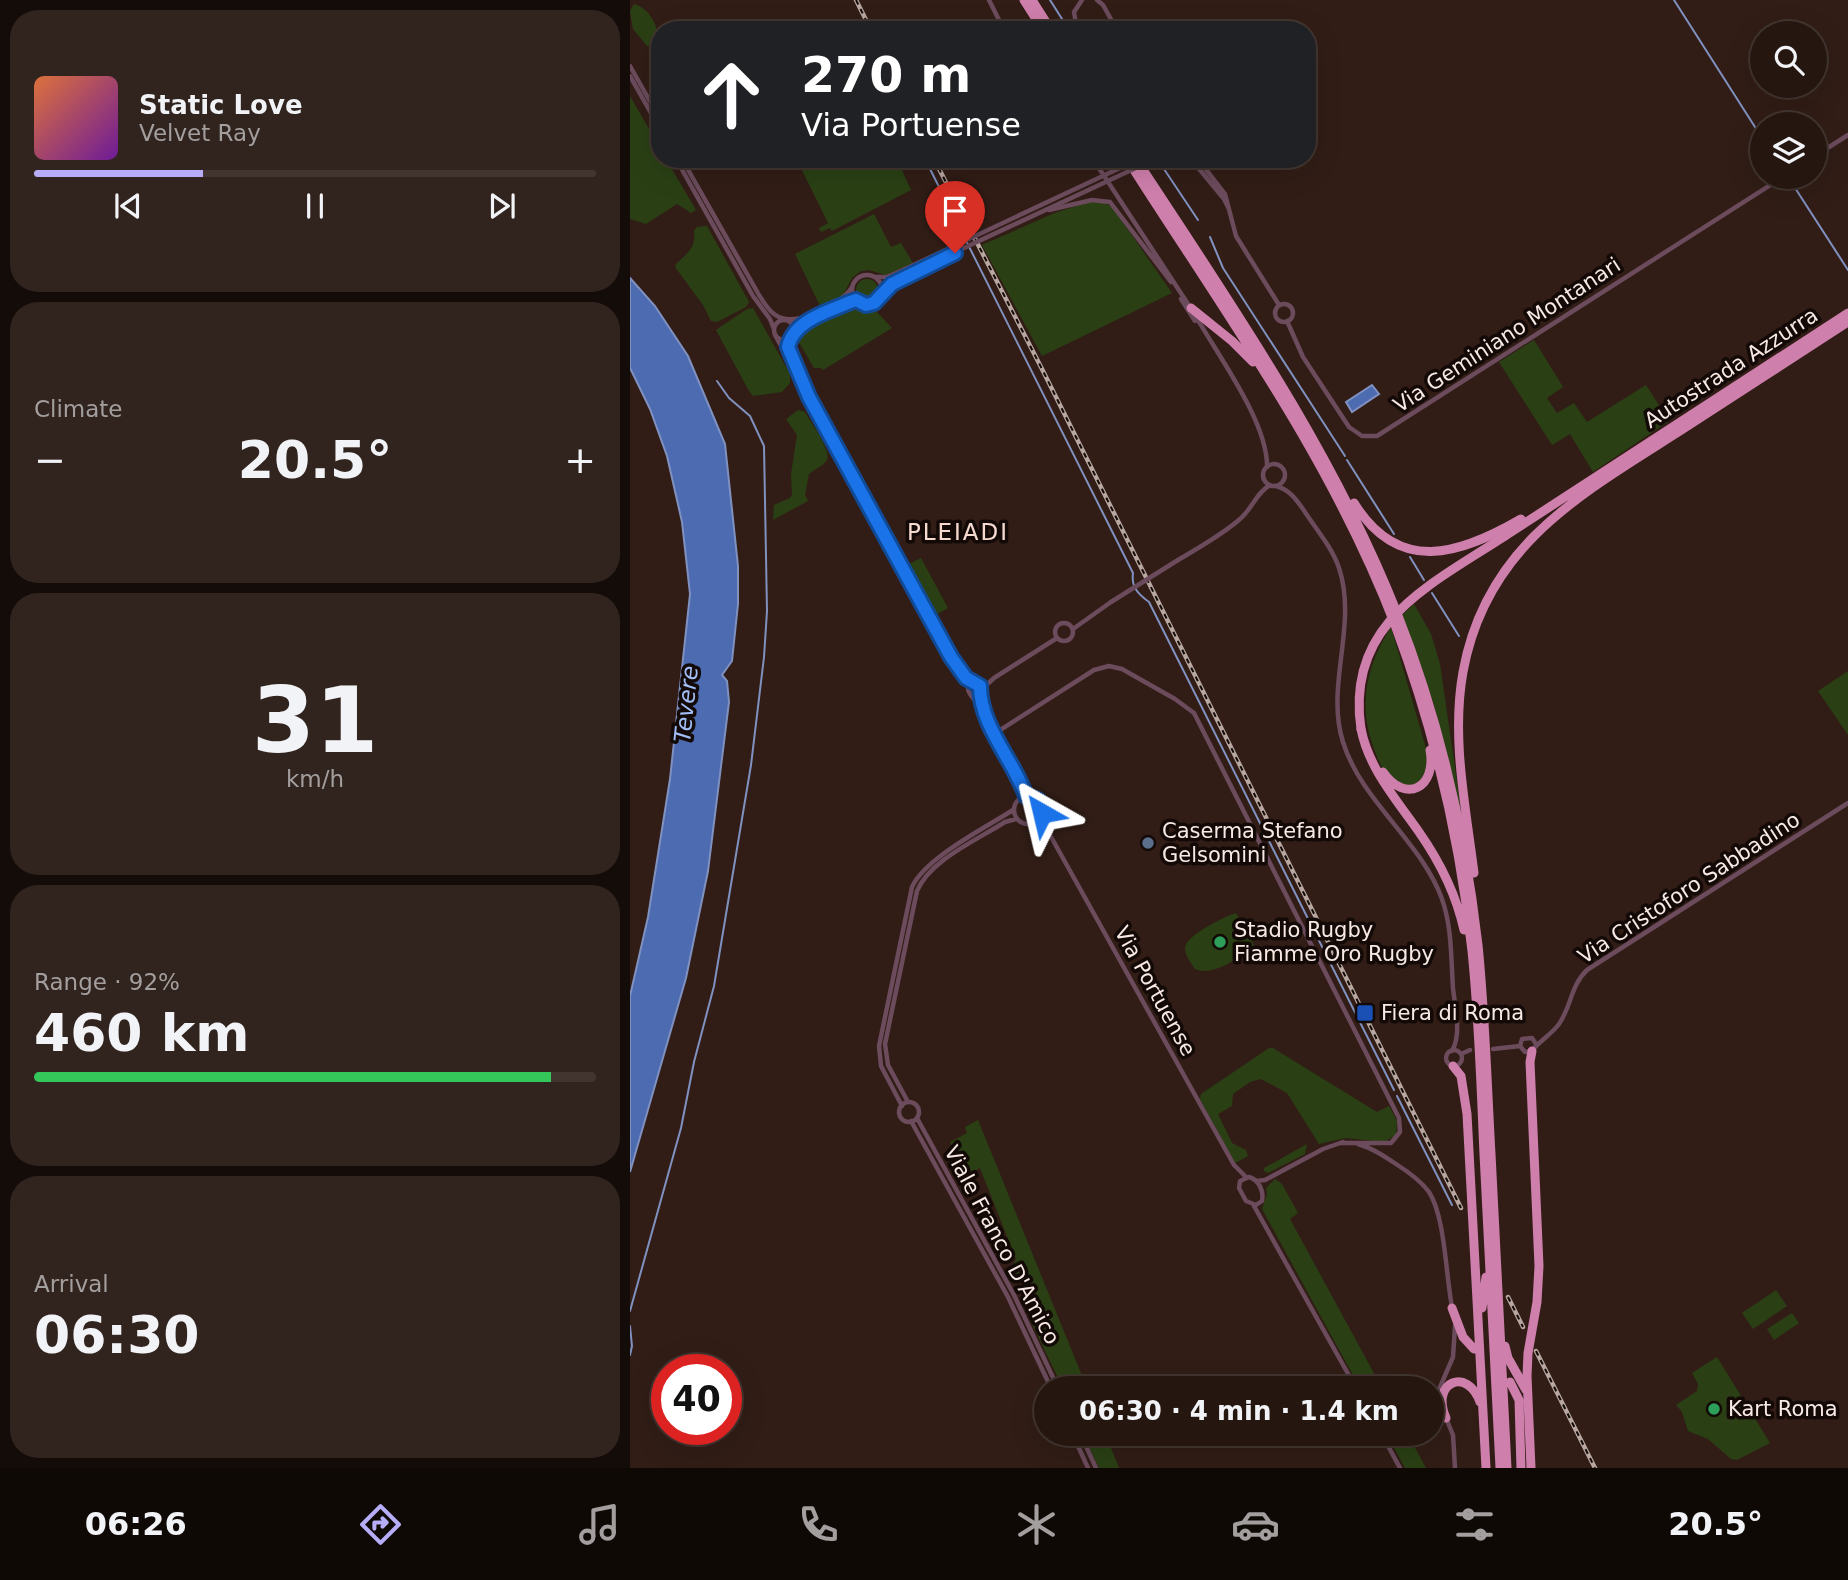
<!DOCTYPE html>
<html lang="en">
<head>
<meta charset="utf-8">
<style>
  body { margin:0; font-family:"DejaVu Sans",sans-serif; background:#31231e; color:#f1f3f6; height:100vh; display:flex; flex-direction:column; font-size:26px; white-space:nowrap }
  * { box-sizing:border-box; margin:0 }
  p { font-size:23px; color:#a39f9f }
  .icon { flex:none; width:38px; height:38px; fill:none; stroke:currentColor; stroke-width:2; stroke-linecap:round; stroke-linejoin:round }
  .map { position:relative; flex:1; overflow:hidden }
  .side { display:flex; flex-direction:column; gap:10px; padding:10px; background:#140c09; width:630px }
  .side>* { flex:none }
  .guide { position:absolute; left:21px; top:21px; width:665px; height:147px; border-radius:28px; box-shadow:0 7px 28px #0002,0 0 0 2px #423530; background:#202124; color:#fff; overflow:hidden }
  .tools { position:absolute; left:1120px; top:21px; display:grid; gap:14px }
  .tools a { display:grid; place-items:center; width:77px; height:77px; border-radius:50%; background:#251610; box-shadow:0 7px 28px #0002,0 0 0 2px #423530; font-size:35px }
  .speed { position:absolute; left:21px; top:1354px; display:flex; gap:14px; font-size:35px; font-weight:700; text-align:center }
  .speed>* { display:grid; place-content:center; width:91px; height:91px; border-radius:50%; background:#251610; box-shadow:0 7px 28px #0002,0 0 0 2px #423530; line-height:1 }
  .speed .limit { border:10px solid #d22; background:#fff; color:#111 }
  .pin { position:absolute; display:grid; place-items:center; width:60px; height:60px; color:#fff; margin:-72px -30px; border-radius:50% 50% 50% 0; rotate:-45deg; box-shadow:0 0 7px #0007 }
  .pin .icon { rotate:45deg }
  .me { position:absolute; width:77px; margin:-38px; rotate:323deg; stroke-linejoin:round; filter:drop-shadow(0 0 5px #0008) }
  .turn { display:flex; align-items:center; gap:24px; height:147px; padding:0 35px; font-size:32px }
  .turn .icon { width:91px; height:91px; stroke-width:2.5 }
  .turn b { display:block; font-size:49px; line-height:60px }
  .big { font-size:52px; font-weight:700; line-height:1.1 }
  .side .widget { flex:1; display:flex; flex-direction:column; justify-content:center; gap:10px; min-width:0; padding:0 24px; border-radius:28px; background:#31231e }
  .side .dial { align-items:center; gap:0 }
  .dial b { font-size:91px; line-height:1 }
  .song { display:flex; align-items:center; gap:21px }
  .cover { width:84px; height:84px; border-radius:10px; background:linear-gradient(135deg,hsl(20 70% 55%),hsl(280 70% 35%)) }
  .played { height:7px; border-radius:4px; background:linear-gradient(90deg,#b6acf8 30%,#423530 30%) }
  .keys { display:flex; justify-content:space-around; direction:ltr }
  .heat { display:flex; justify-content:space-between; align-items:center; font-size:38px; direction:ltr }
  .charge { height:10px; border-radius:5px; background:linear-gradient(90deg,#34c759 92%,#423530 0) }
  .trip { position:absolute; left:404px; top:1376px; width:410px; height:70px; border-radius:35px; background:#251610; box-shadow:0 7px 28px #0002,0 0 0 2px #423530; font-weight:700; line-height:70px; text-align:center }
  .menu { display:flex; height:112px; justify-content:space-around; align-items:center; background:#0f0906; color:#a39f9f }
  .menu .icon { width:49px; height:49px }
  .menu .on { color:#b6acf8 }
  .menu b { font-size:32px; color:#f1f3f6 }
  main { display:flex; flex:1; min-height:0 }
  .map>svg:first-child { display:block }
  .green { fill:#2a4014 }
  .water { fill:#4c6bb0; stroke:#8091c0; stroke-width:2 }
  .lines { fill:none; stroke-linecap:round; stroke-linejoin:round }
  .stream { stroke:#8091c0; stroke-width:2 }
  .minor { stroke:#6b4b5c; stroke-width:4.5 }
  .highway { stroke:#cf7fac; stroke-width:9 }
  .rail-casing { stroke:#b8a7a1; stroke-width:4.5 }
  .rail { stroke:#130a07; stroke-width:2; stroke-dasharray:5; stroke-linecap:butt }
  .minor-bridge { stroke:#6b4b5c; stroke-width:4.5 }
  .highway-bridge { stroke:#cf7fac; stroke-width:9 }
  .route-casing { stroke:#114b97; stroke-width:18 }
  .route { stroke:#1a73e8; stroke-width:12 }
  .service-dot { fill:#5c6f8a; stroke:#130a07; stroke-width:2.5 }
  .leisure-dot { fill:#2e9e5b; stroke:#130a07; stroke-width:2.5 }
  .transit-dot { fill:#1a4fb4; stroke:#130a07; stroke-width:2.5 }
  .labels { text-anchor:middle; stroke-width:7; stroke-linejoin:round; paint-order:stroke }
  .street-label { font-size:21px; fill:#f8e9e4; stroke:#130a07 }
  .poi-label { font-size:21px; fill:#f8e9e4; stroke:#130a07; text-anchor:start }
  .neighbourhood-label { font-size:23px; letter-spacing:2px; fill:#f6d9cf; stroke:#130a07 }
  .water-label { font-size:23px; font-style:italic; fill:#a2bef6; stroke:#130a07 }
</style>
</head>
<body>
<main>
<section class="side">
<div class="widget">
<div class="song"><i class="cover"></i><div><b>Static Love</b><p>Velvet Ray</p></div></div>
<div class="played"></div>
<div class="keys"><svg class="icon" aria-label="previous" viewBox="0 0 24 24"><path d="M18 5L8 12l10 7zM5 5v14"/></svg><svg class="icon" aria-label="pause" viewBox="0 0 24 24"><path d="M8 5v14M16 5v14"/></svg><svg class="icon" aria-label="next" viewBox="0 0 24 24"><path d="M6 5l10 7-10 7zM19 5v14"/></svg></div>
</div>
<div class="widget"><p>Climate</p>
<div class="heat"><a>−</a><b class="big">20.5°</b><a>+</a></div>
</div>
<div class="widget dial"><b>31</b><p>km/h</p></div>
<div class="widget"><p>Range · 92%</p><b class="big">460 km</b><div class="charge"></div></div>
<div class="widget"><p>Arrival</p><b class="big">06:30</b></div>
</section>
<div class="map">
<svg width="1218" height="1468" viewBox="0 0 1218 1468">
  <rect width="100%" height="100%" fill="#311d16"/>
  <path class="green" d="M4 4C20 8 33 31 25 46H17L3 29 0 11Z
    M0 96 30 148V159H36L66 210 61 213 47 204 16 224 0 219Z
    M168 159H267L281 190 202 231 200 228 191 232 189 228 198 223 167 160Z
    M460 202H474L483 208 542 293 412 356 352 245 427 212Z
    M244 214 261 247 271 243 283 263 256 275 239 270 231 271 222 278 213 295 190 306 165 254Z
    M77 226 119 302 116 307 87 322 81 321 73 305 45 267 46 264C58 252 66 249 64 231L67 227Z
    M226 290a11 11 0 1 1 22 0a11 11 0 1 1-22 0Z
    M224 305 232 311 245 310 262 328 193 370 191 368H184L167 339V333L172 327Z
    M123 308 160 374V383L152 392 123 396 119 391 86 330 117 309Z
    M904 340 933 387 917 398 927 413 944 403 957 422 1016 385 1039 421 963 472 940 434 922 445 869 362Z
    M168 410 175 412C180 421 202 451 197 460 194 466 184 469 179 474L175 495 178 501 143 520 144 505 160 498 162 495 161 474 167 435 156 419Z
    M291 558 318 608 306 615 279 564Z
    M784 604 801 634 810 664 832 817 804 705 772 615Z
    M761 627 797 752 798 769 791 783 774 787C768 782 761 778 756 773 749 765 746 753 742 743 728 701 738 663 761 627Z
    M1218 671V735L1188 691Z
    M606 913 624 945 622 949C606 958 584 977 565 969 561 963 555 956 555 948 556 935 594 917 606 913Z
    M639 1048H643L747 1112 759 1106 767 1121 766 1135 754 1142 716 1138 689 1144 657 1093 631 1079 620 1082 603 1094 602 1106 588 1114 602 1143 616 1150 618 1156 605 1163 570 1099 571 1094Z
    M348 1120 457 1388H433L400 1320 412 1313 400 1284 393 1286 383 1265 386 1259 350 1168 336 1175 320 1142 337 1133 335 1127Z
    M677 1144 675 1154 638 1173 634 1171V1168Z
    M645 1179 652 1184 668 1213 660 1219 752 1388H730L632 1209 637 1194 636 1188Z
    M1146 1290 1157 1306 1123 1329 1112 1313Z
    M1162 1313 1169 1323 1144 1340 1137 1329Z
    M1087 1357 1140 1443 1107 1460 1101 1459 1078 1439 1058 1431 1052 1412 1046 1405 1067 1391 1068 1384 1062 1373Z
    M453 1433H475L489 1468H469Z
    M756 1433H777L796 1468H775Z"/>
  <path class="water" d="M0 278 25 306 58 356 95 444 108 566V604L102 661 92 675 97 681 99 702 78 871 56 978 0 1172V996L18 917 40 779 60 594 52 522 37 456 20 409 0 368Z
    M742 385 749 394 722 412 716 402Z"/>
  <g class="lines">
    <path class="stream" d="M420 0 439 30
      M1044 0 1132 138
      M295 159 503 573C501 587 508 594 519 602L764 1090
      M530 163 568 220
      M1158 177 1218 270
      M580 237 593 268 715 456
      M717 460 764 534
      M780 557 794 580
      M802 593 829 636
      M767 1096 822 1205
      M0 1311 51 1128 64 1062 84 986 121 765 134 657 137 611 134 446 120 416 99 398 87 381
      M0 1326 2 1346 0 1355"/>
    <path class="minor" d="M359 0 374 30
      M467 0 473 5 487 30
      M446 24 444 12 452 0
      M0 66 30 119
      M0 76 30 129
      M1185 156 1218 135
      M46 159 123 296 140 319 144 329
      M52 159 129 295C135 304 141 315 152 318 170 325 216 302 223 285
      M463 159 560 307
      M561 159 594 199 599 209
      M568 159 595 194 606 236 649 305
      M419 210 462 200 480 202 541 282
      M222 290a15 15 0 1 1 30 0a15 15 0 1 1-30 0Z
      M246 277H257L275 269
      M251 294 262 284 278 274
      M551 299 565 321
      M645 313a9 9 0 1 1 18 0a9 9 0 1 1-18 0Z
      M565 315C587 354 638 422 637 467
      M144 330a10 10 0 1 1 20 0a10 10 0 1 1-20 0Z
      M657 321 673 357 719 427 732 436H747L1153 177
      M164 332 174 323 220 302 227 301
      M145 335 338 687
      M162 336 158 347 174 384
      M633 475a11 11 0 1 1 22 0a11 11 0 1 1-22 0Z
      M646 486C662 490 670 505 679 518 690 534 703 550 709 568 728 625 695 686 713 742 731 801 791 841 812 899 822 927 821 959 823 988 825 1008 832 1033 822 1051
      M548 560C568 548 592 535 610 519 622 509 627 492 640 485
      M425 632a9 9 0 1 1 18 0a9 9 0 1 1-18 0Z
      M443 629 481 602
      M338 689a6 6 0 1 1 12 0a6 6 0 1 1-12 0Z
      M350 691 364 678 427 638
      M340 694 353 712 387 774 396 796
      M364 734 464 670 479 666 492 669 545 699 564 713 769 1118 770 1132 761 1143H711
      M384 810a14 14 0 1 1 28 0a14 14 0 1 1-28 0Z
      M410 817 604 1165 616 1177
      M890 1046 895 1052 902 1051C909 1041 921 1035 929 1024 941 1007 941 985 957 970L1218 803
      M863 1049 890 1046 892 1039 902 1038 906 1044
      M816 1058a8 8 0 1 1 16 0a8 8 0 1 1-16 0Z
      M831 1054 840 1050
      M278 1102 258 1065 255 1044 287 891C300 860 347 840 375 822L386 819
      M269 1112a10 10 0 1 1 20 0a10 10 0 1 1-20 0Z
      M272 1106 251 1066 249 1046 282 887C295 858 355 828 383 810
      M287 1118 384 1295 428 1388
      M281 1121 378 1297 421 1388
      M728 1144C742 1148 754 1156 766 1164 777 1171 791 1181 799 1192 815 1216 816 1277 822 1307
      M619 1177C629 1180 634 1191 632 1201L626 1205 616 1201 609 1188 610 1181Z
      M626 1181 635 1180 693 1149 713 1142
      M624 1206 726 1388
      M810 1408 807 1394 823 1357 825 1326
      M816 1418 823 1435 825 1468
      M442 1433 458 1468
      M450 1433 466 1468
      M751 1433 770 1468"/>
    <path class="highway" d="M394 0 413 30
      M402 0 421 30
      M447 24 452 30
      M497 159C593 310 701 457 765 625 804 730 830 840 842 951 849 1018 851 1086 854 1154 859 1258 865 1363 870 1468
      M506 159C601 304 703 451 767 613 809 719 835 832 848 945 855 1014 857 1084 861 1154 866 1259 872 1363 877 1468
      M561 308 602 341 623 362
      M724 503C769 575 829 555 891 519
      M875 536 1218 313
      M731 729C739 769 766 799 789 832 810 862 826 894 834 930
      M753 772C776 805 807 787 800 750
      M844 873C836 808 821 738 833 672 856 544 953 493 1053 429 1108 393 1163 358 1218 322
      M823 1066 831 1076 837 1114 856 1468
      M822 1308 833 1337 844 1349
      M852 1308 856 1277
      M875 1346 878 1358 896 1390
      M880 1382 889 1400 891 1468
      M816 1418C800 1381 838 1367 850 1402
      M901 1468 897 1376 898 1353 907 1302 909 1266 900 1062 902 1051"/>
    <g class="rail-casing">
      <path id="rail" d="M226 0 241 30
        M304 159 412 369 831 1208
        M878 1297 893 1327
        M906 1351 965 1468"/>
    </g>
    <use href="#rail" class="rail"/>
    <path class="minor-bridge" d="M472 159 483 165 493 166
      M275 269 509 159
      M278 274 525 159
      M481 602 548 560"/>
    <path class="highway-bridge" d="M731 729C715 623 800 585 875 536"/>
  </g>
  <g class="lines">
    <g class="route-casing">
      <path id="route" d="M325 253 262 284 244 303 236 305 226 300 220 302C198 312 164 320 158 347L179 397 321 657 336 678 350 686C350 726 383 759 396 796L408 800 412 813"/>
    </g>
    <use href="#route" class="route"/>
  </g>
  <circle class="service-dot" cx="518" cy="843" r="7"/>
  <g class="leisure-dot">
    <circle cx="590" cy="942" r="7"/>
    <circle cx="1084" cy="1409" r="7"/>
  </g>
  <rect class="transit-dot" x="726" y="1004" width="18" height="18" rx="3.5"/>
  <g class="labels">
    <g class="street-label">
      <text transform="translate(877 335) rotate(-33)" y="7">Via Geminiano Montanari</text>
      <text transform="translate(1101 368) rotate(-33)" y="7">Autostrada Azzurra</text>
      <text transform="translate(1059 888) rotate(-33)" y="7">Via Cristoforo Sabbadino</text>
      <text transform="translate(525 991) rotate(61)" y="7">Via Portuense</text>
      <text transform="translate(372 1245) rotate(62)" y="7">Viale Franco D'Amico</text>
    </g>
    <g class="poi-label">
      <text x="532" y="838">Caserma Stefano<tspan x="532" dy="24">Gelsomini</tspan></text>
      <text x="604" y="937">Stadio Rugby<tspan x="604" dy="24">Fiamme Oro Rugby</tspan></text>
      <text x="751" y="1020">Fiera di Roma</text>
      <text x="1098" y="1416">Kart Roma</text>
    </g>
    <g class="neighbourhood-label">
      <text x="328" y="540">PLEIADI</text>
    </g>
    <g class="water-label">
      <text transform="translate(56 704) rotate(-84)" y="8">Tevere</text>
    </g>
  </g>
</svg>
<div class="tools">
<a><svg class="icon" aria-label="search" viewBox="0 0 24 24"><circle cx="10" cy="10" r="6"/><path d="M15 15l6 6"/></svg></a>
<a><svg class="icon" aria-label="layers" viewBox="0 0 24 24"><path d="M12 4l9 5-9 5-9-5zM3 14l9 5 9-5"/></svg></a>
</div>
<div class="speed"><div class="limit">40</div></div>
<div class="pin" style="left:325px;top:253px;background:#d93025"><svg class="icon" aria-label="arrive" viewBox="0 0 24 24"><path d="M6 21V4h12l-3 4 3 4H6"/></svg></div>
<svg class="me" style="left:412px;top:813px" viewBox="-20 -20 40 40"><path d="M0-17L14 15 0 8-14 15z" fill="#1a73e8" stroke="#fff" stroke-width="4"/></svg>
<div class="trip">06:30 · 4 min · 1.4 km</div>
<div class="guide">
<div class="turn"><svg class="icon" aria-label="ahead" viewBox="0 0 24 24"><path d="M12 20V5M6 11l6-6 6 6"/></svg><div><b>270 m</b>Via Portuense</div></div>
</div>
</div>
</main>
<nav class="menu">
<b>06:26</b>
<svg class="icon on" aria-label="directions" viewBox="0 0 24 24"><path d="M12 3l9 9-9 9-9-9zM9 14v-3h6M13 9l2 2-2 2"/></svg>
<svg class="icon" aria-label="music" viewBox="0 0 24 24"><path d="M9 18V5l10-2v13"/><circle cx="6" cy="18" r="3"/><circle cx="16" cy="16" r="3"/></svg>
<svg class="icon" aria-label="phone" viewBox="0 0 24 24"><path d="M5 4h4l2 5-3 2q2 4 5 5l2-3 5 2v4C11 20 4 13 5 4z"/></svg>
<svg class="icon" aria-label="climate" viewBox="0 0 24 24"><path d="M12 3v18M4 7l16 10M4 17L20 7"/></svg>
<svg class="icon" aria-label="car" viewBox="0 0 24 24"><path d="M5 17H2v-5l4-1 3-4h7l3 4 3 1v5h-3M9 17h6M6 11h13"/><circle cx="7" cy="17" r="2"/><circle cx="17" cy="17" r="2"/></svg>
<svg class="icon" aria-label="filters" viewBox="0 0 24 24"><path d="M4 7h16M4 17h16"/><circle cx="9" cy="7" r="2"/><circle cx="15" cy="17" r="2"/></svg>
<b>20.5°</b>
</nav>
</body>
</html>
